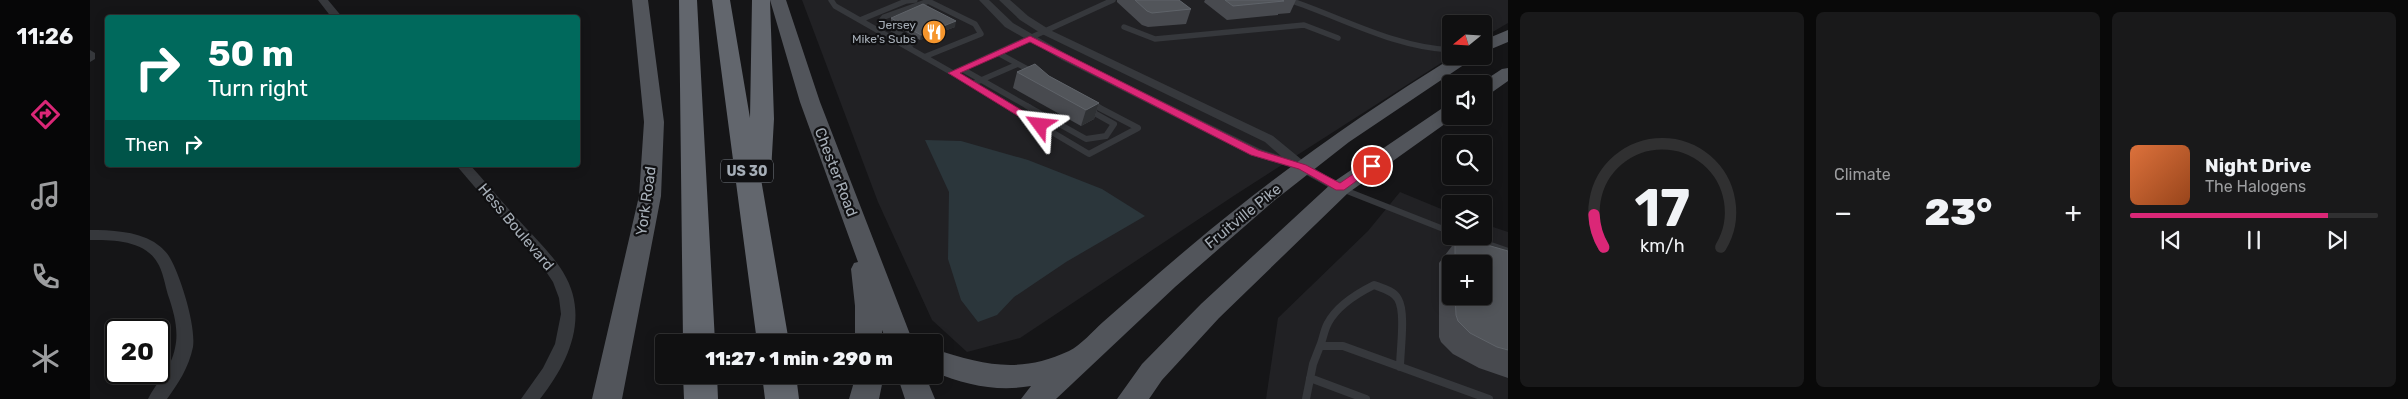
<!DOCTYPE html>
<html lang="en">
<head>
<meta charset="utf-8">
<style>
  body { margin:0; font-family:Rubik,sans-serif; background:#19191a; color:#f1f3f6; height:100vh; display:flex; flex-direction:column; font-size:19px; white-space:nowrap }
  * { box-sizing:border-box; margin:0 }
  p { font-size:16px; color:#9c9d9f }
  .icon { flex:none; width:28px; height:28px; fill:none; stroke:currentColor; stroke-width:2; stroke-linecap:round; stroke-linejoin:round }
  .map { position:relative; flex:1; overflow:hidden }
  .panel { display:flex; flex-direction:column; gap:12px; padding:12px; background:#090909; width:900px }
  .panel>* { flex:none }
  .guide { position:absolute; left:15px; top:15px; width:475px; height:152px; border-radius:5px; box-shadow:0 2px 12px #0003,0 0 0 1px #303031; background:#00695c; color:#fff; overflow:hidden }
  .needle { width:32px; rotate:252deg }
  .controls { position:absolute; left:1352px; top:15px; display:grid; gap:10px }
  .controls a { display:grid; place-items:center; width:50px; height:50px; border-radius:5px; background:#101011; box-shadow:0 2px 12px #0003,0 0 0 1px #303031; font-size:25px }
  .speed { position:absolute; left:15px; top:319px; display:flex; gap:10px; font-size:25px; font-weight:700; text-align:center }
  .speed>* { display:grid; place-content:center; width:65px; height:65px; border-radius:50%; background:#101011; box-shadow:0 2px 12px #0003,0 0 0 1px #303031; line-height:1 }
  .speed .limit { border:2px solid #111; border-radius:8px; background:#fff; color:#111 }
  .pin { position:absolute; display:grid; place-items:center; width:42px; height:42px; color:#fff; margin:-21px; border:2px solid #fff; border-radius:50%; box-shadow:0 1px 5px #0007 }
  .me { position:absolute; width:55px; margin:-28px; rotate:300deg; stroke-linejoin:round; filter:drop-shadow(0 0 4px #0008) }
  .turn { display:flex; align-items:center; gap:18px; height:105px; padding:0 20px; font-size:22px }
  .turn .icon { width:65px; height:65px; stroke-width:2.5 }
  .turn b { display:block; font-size:35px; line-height:42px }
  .then { display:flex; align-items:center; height:48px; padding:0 20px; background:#0003; gap:10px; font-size:19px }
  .big { font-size:38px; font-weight:800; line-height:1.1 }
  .panel .tile { flex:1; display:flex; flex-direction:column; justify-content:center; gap:8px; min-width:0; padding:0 18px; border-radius:8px; background:#19191a }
  .panel .dial { align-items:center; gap:0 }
  .dial svg { height:130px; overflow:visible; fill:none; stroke:#303031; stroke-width:7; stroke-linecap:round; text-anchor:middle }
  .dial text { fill:#f1f3f6; stroke:none }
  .song { display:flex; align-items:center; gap:15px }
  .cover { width:60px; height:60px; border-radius:8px; background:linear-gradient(135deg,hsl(20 70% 55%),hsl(20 70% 35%)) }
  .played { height:5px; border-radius:2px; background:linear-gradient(90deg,#db2777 80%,#303031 80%) }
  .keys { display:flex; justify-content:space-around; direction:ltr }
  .heat { display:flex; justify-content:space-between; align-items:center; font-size:28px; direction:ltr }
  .panel .tiles { flex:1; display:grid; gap:12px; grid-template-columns:repeat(3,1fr) }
  .trip { position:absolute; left:565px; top:334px; width:288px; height:50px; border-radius:5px; background:#101011; box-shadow:0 2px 12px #0003,0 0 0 1px #303031; font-weight:800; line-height:50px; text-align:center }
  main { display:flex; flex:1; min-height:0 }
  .menu { display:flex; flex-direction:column; width:90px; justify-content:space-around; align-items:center; background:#060607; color:#9c9d9f }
  .menu .icon { width:35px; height:35px }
  .menu .active { color:#db2777 }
  .menu b { font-size:22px; color:#f1f3f6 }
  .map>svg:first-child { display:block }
  .built { fill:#212124; fill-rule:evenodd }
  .water { fill:#2b363b }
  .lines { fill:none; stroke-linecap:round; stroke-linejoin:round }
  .service-far2 { stroke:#36383c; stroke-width:5.5 }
  .service-far1 { stroke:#36383c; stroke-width:6 }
  .service { stroke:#36383c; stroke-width:8 }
  .minor { fill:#36383c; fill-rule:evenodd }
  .primary { fill:#52555b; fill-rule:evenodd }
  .motorway { fill:#62666d; fill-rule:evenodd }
  .wall { fill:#484a4f; fill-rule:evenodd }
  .shaded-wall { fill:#2f3134 }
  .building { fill:#52555a; stroke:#5f6369 }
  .route { fill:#db2777; stroke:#8e194d }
  .labels { text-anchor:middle; stroke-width:4.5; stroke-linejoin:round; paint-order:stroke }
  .far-poi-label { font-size:12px; fill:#a6aeb7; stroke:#101012; text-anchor:end }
  .shield { fill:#101012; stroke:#797f86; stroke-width:1 }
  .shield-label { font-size:14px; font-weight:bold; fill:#a6aeb7 }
  .street-label { font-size:15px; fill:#a6aeb7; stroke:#101012 }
</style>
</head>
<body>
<main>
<nav class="menu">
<b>11:26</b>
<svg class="icon active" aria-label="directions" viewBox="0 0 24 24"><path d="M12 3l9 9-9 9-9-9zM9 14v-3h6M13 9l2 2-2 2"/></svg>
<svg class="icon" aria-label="music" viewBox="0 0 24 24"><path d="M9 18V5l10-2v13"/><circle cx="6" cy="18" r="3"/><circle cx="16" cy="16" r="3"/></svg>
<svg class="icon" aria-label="phone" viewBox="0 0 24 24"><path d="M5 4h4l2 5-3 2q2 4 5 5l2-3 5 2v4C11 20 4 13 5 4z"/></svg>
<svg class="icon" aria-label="climate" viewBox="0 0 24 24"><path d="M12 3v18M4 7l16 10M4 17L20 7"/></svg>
</nav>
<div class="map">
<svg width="1418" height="399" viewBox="0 0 1418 399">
  <rect width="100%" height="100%" fill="#151517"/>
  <path class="built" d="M712 0H1418V23L1394 37V24H1361L1362 56 1145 195 930 338 877 352 842 320 788 202Z
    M1310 192 1361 213V236H1394V224L1418 232V399H1176L1188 318 1278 231ZM1361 264H1394V296H1361Z"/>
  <path class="water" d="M835 140 871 141 938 160 1012 189 1055 216 976 262 924 297 907 315 888 322 871 300 858 259 859 192Z"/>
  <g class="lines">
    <path class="service-far2" d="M741 0 745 6 882 84
      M1199 0C1253 18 1303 47 1361 50
      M770 20 816 1 825 0
      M1034 27 1065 39 1214 25 1248 38
      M817 47 824 42 790 22 794 17 839 1
      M908 53 928 64
      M834 57 891 34 885 24 836 0
      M872 69 939 107
      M863 73 1023 0
      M920 107 882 84 928 64 1009 107"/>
    <path class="service-far1" d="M918 106 999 154 1048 128 1006 106
      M937 106 996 139 1016 136 1024 124 999 110
      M1252 189 1361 232
      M1373 236 1379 238"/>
    <path class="service" d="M1375 237 1418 252
      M1230 346C1233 339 1234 330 1238 323 1247 306 1268 293 1284 285 1292 288 1304 291 1308 299 1316 312 1310 351 1310 367
      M1220 378 1276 399
      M1216 399 1223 364 1230 346H1253L1399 399"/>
    <path class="minor" d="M228 0H238L253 18H242Z
      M889 0H899L923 23 980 56 1170 149 1191 156 1175 142 952 34 930 20 909 0H920L938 16 960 30 1183 136 1217 164 1257 188 1255 191H1245L1206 169 1160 155 972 60 915 27Z
      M0 50 5 53V59L0 62Z
      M366 165H380C399 186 417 208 436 228 449 242 463 256 473 272 500 316 479 362 450 399H431L453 368 465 344 471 314 469 298 463 282 453 267Z
      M0 230C21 230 45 231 64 242 70 246 77 252 80 258 91 277 106 326 103 347 99 367 88 384 77 399H58C67 381 81 369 85 348 89 331 84 312 78 295 75 285 73 271 67 262 54 240 22 240 0 240Z"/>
    <path class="primary" d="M542 0H558L574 122 571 196 532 399H502L549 196 554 122Z
      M680 0H696L730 102 823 342H797L792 330V342H765V306L761 269 764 263 768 262 710 102Z
      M1418 30V42L1394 52V40Z
      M1365 56H1387L1259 142 1185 200 1085 287 966 399H931L941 386C907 392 876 385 844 372V349C893 365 930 374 979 351 991 345 1003 331 1013 322 1043 296 1072 270 1102 245 1185 175 1273 113 1365 56Z
      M1418 68V81L1401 93 1394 95V84H1389L1412 69Z
      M1361 105V116H1366L1258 193 1129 318 1072 380 1059 399H1027L1052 364 1111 304 1242 183 1354 107Z
      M766 375H794L789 399H759Z
      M807 375H835L845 399H815Z"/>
    <path class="motorway" d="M589 0H607L625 342H593Z
      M622 0H640L660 118 662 0H680L684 119 681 172 677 177 671 179 699 342H667Z
      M593 375H627L628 399H594Z
      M672 375H706L709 399H675Z"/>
  </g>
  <path class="wall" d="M1027 0H1089L1101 9 1096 24 1058 27 1052 25 1027 2Z
    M1115 0H1206L1200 13 1188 14V15L1137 20 1114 2Z
    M801 18 865 27 830 40 801 23Z
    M927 72 959 76 1009 103 1004 119 991 126 923 88Z
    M1365 242 1418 251V378L1389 368 1363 354 1351 342 1349 337V263ZM1361 264H1394V296H1361Z"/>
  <path class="shaded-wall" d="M866 21 865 27 830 40 831 35Z
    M1009 103 1004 119 991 126 996 110Z"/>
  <path class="building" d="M1045 0H1089L1101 9 1062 13 1057 11Z
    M1135 0H1194H1192L1194 1 1143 6Z
    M833 4 866 21 831 35 801 18Z
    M945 64 959 76 1009 103 996 110 927 72Z
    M1376 239 1418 251V350L1407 347 1380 333 1368 321 1366 315 1365 296H1394V264H1365V242Z"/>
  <path class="route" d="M940 36 1168 150 1216 165 1250 183 1278 164H1286L1287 166 1254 190H1246L1209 169 1161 155 940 42 870 73 953 123V127H946L858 73Z"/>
  <defs>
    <g id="restaurant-disc" transform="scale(1.25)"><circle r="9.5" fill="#f6962d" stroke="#101012"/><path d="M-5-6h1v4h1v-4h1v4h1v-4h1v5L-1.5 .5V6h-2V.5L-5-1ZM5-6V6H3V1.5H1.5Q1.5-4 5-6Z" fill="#fff"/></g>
  </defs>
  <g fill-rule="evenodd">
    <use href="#restaurant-disc" x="844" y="32"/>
  </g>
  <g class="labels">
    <g class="far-poi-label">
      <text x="826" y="29">Jersey<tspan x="826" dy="14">Mike's Subs</tspan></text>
    </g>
    <rect class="shield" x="631" y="159.5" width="52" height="23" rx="4"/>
    <g class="shield-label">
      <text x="657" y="176">US 30</text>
    </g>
    <g class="street-label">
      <text transform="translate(746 172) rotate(69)" y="5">Chester Road</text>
      <text transform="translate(556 201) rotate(-82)" y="5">York Road</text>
      <text transform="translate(1153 216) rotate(-39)" y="5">Fruitville Pike</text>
      <text transform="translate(426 227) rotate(50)" y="5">Hess Boulevard</text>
    </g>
  </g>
</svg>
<div class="controls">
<a><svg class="needle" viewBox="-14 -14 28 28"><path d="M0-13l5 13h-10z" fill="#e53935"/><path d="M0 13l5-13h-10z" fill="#9c9d9f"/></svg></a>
<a><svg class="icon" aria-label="sound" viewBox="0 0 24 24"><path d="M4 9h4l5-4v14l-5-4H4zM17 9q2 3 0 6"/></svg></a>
<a><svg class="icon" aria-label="search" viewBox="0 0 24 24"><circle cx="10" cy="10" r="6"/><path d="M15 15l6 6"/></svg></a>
<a><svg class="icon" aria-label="layers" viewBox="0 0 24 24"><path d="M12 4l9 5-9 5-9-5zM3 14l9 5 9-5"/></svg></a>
<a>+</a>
</div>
<div class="speed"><div class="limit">20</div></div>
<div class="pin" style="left:1282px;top:166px;background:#d93025"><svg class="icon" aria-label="arrive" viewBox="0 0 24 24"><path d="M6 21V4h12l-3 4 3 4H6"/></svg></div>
<svg class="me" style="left:950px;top:125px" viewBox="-20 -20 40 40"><path d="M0-17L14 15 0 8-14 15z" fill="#db2777" stroke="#fff" stroke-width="4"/></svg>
<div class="trip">11:27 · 1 min · 290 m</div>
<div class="guide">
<div class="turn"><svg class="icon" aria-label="right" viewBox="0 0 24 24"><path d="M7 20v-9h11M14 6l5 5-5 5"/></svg><div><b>50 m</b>Turn right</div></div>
<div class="then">Then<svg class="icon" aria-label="right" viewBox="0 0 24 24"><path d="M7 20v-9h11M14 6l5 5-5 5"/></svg></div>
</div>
</div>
<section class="panel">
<div class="tiles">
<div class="tile dial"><svg viewBox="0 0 100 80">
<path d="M14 69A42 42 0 1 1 86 69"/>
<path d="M14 69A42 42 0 0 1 8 49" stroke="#db2777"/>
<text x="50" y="56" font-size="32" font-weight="700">17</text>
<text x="50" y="72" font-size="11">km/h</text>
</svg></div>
<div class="tile"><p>Climate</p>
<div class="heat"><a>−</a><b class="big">23°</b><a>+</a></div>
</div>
<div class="tile">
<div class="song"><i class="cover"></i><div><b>Night Drive</b><p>The Halogens</p></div></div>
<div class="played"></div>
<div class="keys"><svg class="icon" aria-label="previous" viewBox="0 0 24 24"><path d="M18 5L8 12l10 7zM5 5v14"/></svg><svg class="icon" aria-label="pause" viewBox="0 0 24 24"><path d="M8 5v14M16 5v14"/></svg><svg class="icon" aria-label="next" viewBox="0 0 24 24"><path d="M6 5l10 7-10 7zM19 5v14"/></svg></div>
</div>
</div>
</section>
</main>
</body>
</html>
